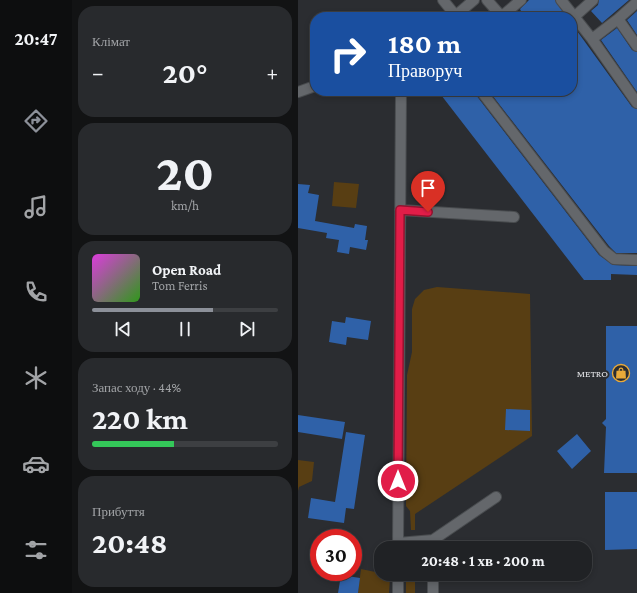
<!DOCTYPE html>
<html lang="uk">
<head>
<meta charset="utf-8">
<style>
  body { margin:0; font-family:"Crimson Pro",serif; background:#282a2d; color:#f1f3f6; height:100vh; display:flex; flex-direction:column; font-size:15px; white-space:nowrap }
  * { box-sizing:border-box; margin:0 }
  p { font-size:13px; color:#a2a4a7 }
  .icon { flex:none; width:22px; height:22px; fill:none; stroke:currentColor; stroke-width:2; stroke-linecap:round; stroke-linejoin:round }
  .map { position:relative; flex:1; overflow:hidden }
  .sheet { display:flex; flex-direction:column; gap:6px; padding:6px; background:#121314; width:226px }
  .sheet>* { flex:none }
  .guide { position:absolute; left:12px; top:12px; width:267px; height:84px; border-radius:16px; box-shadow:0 2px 6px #0003,0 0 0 1px #3d3f42; background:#1a4fa0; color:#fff; overflow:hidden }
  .speed { position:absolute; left:12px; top:529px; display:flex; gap:8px; font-size:20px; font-weight:700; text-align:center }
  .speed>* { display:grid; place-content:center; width:52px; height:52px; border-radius:50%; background:#202225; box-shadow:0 2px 6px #0003,0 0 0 1px #3d3f42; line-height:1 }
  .speed .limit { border:6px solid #d22; background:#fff; color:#111 }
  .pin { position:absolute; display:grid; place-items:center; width:34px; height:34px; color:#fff; margin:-41px -17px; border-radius:50% 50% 50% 0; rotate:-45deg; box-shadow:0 0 4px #0007 }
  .pin .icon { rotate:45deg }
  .me { position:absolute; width:44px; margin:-22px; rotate:0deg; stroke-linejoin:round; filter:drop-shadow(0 0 3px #0008) }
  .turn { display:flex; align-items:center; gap:14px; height:84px; padding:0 12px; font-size:18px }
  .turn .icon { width:52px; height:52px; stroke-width:2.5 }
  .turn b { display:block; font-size:28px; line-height:34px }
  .big { font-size:30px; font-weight:700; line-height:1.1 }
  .sheet .tile { flex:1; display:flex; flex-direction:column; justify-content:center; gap:6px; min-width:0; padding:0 14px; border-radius:16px; background:#282a2d }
  .sheet .dial { align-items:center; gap:0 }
  .dial b { font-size:52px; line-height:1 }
  .song { display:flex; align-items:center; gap:12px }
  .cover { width:48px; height:48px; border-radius:6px; background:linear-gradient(135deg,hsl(300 70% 55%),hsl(110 70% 35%)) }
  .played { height:4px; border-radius:2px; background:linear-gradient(90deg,#8c9099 65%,#3d3f42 65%) }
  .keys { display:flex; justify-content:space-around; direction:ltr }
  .heat { display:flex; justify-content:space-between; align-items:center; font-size:22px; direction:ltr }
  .charge { height:6px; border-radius:3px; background:linear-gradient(90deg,#34c759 44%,#3d3f42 0) }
  .trip { position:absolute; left:76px; top:541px; width:218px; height:40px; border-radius:16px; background:#202225; box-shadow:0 2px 6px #0003,0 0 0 1px #3d3f42; font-weight:700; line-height:40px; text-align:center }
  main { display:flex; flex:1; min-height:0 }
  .dock { display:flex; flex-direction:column; width:72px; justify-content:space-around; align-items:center; background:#0d0e0f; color:#a2a4a7 }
  .dock .icon { width:28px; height:28px }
  .dock .active { color:#8c9099 }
  .dock b { font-size:18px; color:#f1f3f6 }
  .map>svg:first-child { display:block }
  .green { fill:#583e13 }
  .building { fill:#2f61a8 }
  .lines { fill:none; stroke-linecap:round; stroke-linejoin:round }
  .minor-casing { stroke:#494c4f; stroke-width:12 }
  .minor { stroke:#64676b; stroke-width:10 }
  .route-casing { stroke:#92132f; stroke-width:10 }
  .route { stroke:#e11d48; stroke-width:7 }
  .labels { text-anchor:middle; stroke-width:4; stroke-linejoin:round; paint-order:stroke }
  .poi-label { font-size:10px; fill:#e3e4e7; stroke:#2b2d31; text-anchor:end }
</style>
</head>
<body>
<main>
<nav class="dock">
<b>20:47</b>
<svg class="icon active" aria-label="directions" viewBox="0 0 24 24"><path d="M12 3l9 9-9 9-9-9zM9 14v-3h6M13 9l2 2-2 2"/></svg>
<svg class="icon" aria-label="music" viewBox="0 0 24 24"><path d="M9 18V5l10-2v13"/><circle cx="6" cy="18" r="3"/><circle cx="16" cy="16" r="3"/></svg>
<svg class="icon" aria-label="phone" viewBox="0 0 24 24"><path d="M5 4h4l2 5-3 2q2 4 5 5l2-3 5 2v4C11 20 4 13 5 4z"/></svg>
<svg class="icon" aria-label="climate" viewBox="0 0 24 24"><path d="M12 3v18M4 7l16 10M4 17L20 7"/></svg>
<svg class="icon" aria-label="car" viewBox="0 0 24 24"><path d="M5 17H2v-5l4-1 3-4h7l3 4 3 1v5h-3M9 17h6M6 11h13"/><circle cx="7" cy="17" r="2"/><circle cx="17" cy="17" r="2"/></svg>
<svg class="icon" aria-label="filters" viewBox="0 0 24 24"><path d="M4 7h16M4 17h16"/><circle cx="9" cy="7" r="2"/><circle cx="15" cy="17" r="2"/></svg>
</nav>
<section class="sheet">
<div class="tile"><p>Клімат</p>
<div class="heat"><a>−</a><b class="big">20°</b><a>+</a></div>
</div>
<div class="tile dial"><b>20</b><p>km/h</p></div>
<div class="tile">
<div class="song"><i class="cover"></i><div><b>Open Road</b><p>Tom Ferris</p></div></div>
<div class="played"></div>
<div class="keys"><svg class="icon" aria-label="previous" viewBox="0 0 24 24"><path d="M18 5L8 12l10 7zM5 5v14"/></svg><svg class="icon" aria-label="pause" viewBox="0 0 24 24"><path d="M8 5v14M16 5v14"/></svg><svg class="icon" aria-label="next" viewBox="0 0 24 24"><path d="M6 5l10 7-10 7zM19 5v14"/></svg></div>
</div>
<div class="tile"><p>Запас ходу · 44%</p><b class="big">220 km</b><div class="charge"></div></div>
<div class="tile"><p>Прибуття</p><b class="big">20:48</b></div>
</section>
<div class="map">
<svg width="339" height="593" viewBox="0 0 339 593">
  <rect width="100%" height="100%" fill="#2b2d31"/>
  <path class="green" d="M36 182 61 184 58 208 34 206Z
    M139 287 232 294 234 436 117 514V530H113L112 511 108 506 109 375 114 352V309L117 299 126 290Z
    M0 460 16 462 14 481 1 487 0 491Z
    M63 569 82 573 92 578 91 593H60Z
    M108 574H117V593H108Z"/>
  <path class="building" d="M231 0H257L268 17H217L223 11 222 9Z
    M301 0H331L304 23 293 11 300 5Z
    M339 11V35L329 20Z
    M274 24 334 107 339 109V253H318L311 246 191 91H274V48L278 45 274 39Z
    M319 28 334 50 339 52V92L303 40Z
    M140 91H177L178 95 301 255 315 265 339 266V275L313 274V280H286Z
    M0 184 12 185 10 193 21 195 17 221 56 228 57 224 69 226 67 240H70L68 250 52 247 51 254 39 252 41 240 28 238 29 233 0 228Z
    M48 317 73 321 70 340 49 337 48 345 31 342 34 321 47 323Z
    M308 326H339V473H306L308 427 304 423 308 419Z
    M208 409 232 410V431L207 430Z
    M0 415 47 422 44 439 0 432Z
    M48 432 67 435 56 509 48 508 46 523 10 518 13 498 37 502Z
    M279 434 293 451 274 469 259 451Z
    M307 492H339V549L307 550Z
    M43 575 62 578 60 593H40Z"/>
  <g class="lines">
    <g class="minor-casing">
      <path id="minor" d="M145 0 158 16
        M189 0 204 17
        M263 0 294 39 339 103
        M204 16 223 0
        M156 17 176 0
        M276 17 295 0
        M320 19 339 46
        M294 39 320 19 339 2
        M183 91 306 251 316 259 339 260
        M0 92 17 86
        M102 210 216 217
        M100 543 135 540 198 497
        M100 548 103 91
        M100 593V574
        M135 593V574"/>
    </g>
    <use href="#minor" class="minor"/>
  </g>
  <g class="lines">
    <g class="route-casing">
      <path id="route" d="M100 481 102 210 130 212"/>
    </g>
    <use href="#route" class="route"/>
  </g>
  <defs>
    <g id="shop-ring" transform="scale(0.9)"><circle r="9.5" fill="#2b2d31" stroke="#eaaa39" stroke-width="1.5"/><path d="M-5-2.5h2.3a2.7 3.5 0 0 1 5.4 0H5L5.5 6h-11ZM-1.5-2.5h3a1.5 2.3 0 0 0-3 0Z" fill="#eaaa39"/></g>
  </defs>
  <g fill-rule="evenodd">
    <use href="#shop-ring" x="323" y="373"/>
  </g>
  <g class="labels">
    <g class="poi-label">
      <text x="310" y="377">METRO</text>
    </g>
  </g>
</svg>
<div class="speed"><div class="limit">30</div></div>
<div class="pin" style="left:130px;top:212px;background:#d93025"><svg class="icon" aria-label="arrive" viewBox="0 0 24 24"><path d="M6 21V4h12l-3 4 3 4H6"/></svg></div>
<svg class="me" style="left:100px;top:481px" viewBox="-20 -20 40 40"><circle r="17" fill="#e11d48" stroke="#fff" stroke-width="3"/><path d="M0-11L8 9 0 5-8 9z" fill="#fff"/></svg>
<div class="trip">20:48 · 1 хв · 200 m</div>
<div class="guide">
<div class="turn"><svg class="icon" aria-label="right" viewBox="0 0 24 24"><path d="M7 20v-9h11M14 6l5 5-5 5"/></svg><div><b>180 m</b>Праворуч</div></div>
</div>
</div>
</main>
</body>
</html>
